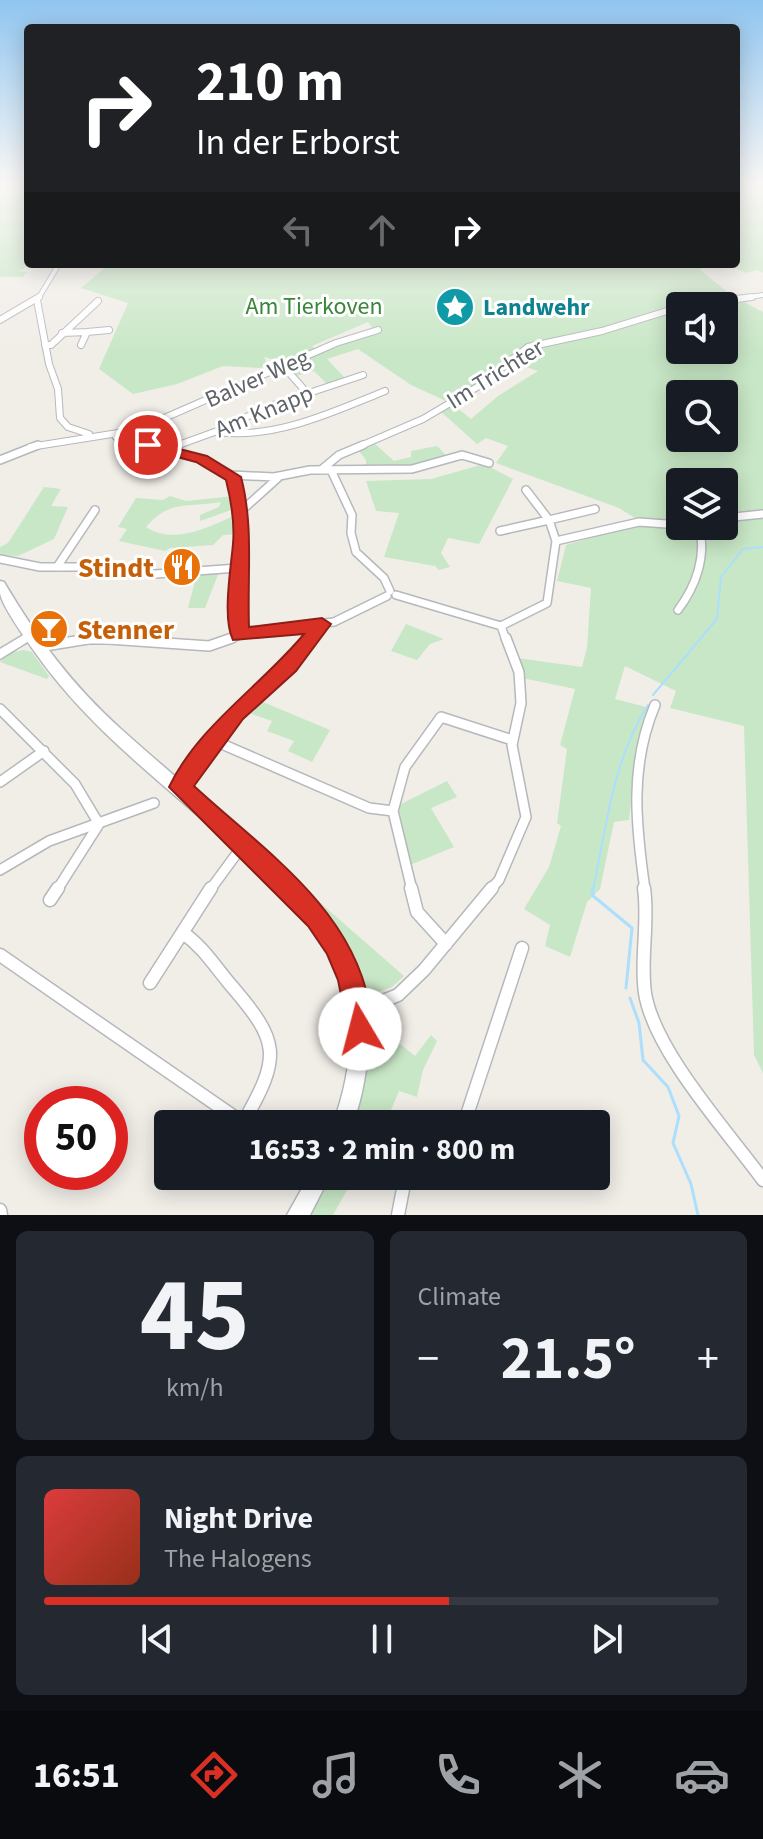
<!DOCTYPE html>
<html lang="en">
<head>
<meta charset="utf-8">
<style>
  body { margin:0; font-family:"Source Sans 3",sans-serif; background:#242831; color:#f1f3f6; height:100vh; display:flex; flex-direction:column; font-size:30px; white-space:nowrap }
  * { box-sizing:border-box; margin:0 }
  p { font-size:26px; color:#9ea1a6 }
  .icon { flex:none; width:44px; height:44px; fill:none; stroke:currentColor; stroke-width:2; stroke-linecap:round; stroke-linejoin:round }
  .map { position:relative; height:1215px; overflow:hidden }
  .sheet { display:flex; flex-direction:column; gap:16px; padding:16px; background:#0d0f14; flex:1 }
  .sheet>* { flex:none }
  .guide { position:absolute; left:24px; top:24px; width:716px; height:244px; border-radius:8px; box-shadow:0 4px 20px #0003; background:#202124; color:#fff; overflow:hidden }
  .tools { position:absolute; left:666px; top:292px; display:grid; gap:16px }
  .tools a { display:grid; place-items:center; width:72px; height:72px; border-radius:8px; background:#171b24; box-shadow:0 4px 20px #0003; font-size:40px }
  .speed { position:absolute; left:24px; top:1086px; display:flex; gap:16px; font-size:40px; font-weight:700; text-align:center }
  .speed>* { display:grid; place-content:center; width:104px; height:104px; border-radius:50%; background:#171b24; box-shadow:0 4px 20px #0003; line-height:1 }
  .speed .limit { border:12px solid #d22; background:#fff; color:#111 }
  .pin { position:absolute; display:grid; place-items:center; width:68px; height:68px; color:#fff; margin:-34px; border:4px solid #fff; border-radius:50%; box-shadow:0 2px 8px #0007 }
  .me { position:absolute; width:88px; margin:-44px; rotate:352deg; stroke-linejoin:round; filter:drop-shadow(0 0 6px #0008) }
  .turn { display:flex; align-items:center; gap:28px; height:168px; padding:0 40px; font-size:36px }
  .turn .icon { width:104px; height:104px; stroke-width:2.5 }
  .turn b { display:block; font-size:56px; line-height:68px }
  .lanes { display:flex; align-items:center; height:76px; padding:0 40px; background:#0003; justify-content:center; gap:40px; direction:ltr }
  .lanes .off { opacity:.35 }
  .big { font-size:60px; font-weight:700; line-height:1.1 }
  .sheet .card { flex:1; display:flex; flex-direction:column; justify-content:center; gap:12px; min-width:0; padding:0 28px; border-radius:12px; background:#242831 }
  .sheet .dial { align-items:center; gap:0 }
  .dial b { font-size:104px; line-height:1 }
  .song { display:flex; align-items:center; gap:24px }
  .cover { width:96px; height:96px; border-radius:12px; background:linear-gradient(135deg,hsl(0 70% 55%),hsl(10 70% 35%)) }
  .played { height:8px; border-radius:4px; background:linear-gradient(90deg,#d93025 60%,#363941 60%) }
  .keys { display:flex; justify-content:space-around; direction:ltr }
  .heat { display:flex; justify-content:space-between; align-items:center; font-size:44px; direction:ltr }
  .sheet .tiles { flex:1; display:grid; gap:16px; grid-template-columns:1fr 1fr }
  .card:last-child { grid-column:span 2 }
  .trip { position:absolute; left:154px; top:1110px; width:456px; height:80px; border-radius:8px; background:#171b24; box-shadow:0 4px 20px #0003; font-weight:700; line-height:80px; text-align:center }
  .tab-bar { display:flex; height:128px; justify-content:space-around; align-items:center; background:#090b0e; color:#9ea1a6 }
  .tab-bar .icon { width:56px; height:56px }
  .tab-bar .on { color:#d93025 }
  .tab-bar b { font-size:36px; color:#f1f3f6 }
  .map>svg:first-child { display:block }
  .green { fill:#c8e7c6; fill-rule:evenodd }
  .lines { fill:none; stroke-linecap:round; stroke-linejoin:round }
  .stream-far1 { stroke:#acdffd; stroke-width:2 }
  .stream { stroke:#acdffd; stroke-width:3 }
  .minor-far4-casing { stroke:#b5b8bc; stroke-width:6 }
  .minor-far3-casing { stroke:#b5b8bc; stroke-width:8 }
  .minor-far2-casing { stroke:#b5b8bc; stroke-width:10 }
  .minor-far1-casing { stroke:#b5b8bc; stroke-width:12 }
  .minor-casing { stroke:#b5b8bc; stroke-width:15 }
  .tertiary-casing { stroke:#b5b8bc; stroke-width:3 }
  .secondary-casing { stroke:#b4b8bc; stroke-width:3 }
  .minor-far4 { stroke:#fff; stroke-width:4 }
  .minor-far3 { stroke:#fff; stroke-width:6 }
  .minor-far2 { stroke:#fff; stroke-width:7 }
  .minor-far1 { stroke:#fff; stroke-width:9 }
  .minor { stroke:#fff; stroke-width:12 }
  .tertiary { fill:#fff; fill-rule:evenodd }
  .secondary { fill:#fff; fill-rule:evenodd }
  .route { fill:#d93025; stroke:#8d1f18; stroke-width:2 }
  .labels { text-anchor:middle; stroke-width:6; stroke-linejoin:round; paint-order:stroke }
  .far-park-label { font-size:24px; fill:#3a8638; stroke:#fff }
  .far-culture-label { font-size:24px; font-weight:bold; fill:#0d838f; stroke:#fff; text-anchor:start }
  .far-street-label { font-size:24px; fill:#5f6468; stroke:#fff }
  .food-label { font-size:28px; font-weight:bold; fill:#c56008; stroke:#fff; text-anchor:end }
</style>
</head>
<body>
<div class="map">
<svg width="763" height="1215" viewBox="0 0 763 1215">
  <rect width="100%" height="100%" fill="#f1eee8"/>
  <path class="green" d="M0 183H28V264H33L19 271 27 272 23 277H0Z
    M736 183H763V273L758 270 746 273 728 265 699 269 731 295 763 312V1073L754 1055 744 726 670 708 676 691 625 666 615 699 650 708 636 757 629 820 614 822 600 889 587 902 570 957 545 946 550 925 524 909 549 867 561 826 557 823 567 749 560 745 575 689 522 678 517 658 582 667 587 647 591 588 557 581 566 545 643 523 619 508 496 463 508 446 486 438 477 444 440 411 452 404 471 419 498 396 538 371 511 362 448 402 411 385 358 349 327 359 346 379 328 385 314 371 296 376 286 368 373 329 368 322 312 346 316 350 255 379 272 367 267 365 275 360 264 357 267 363 261 368 223 366 177 384 133 394 99 369 128 303 81 288 109 264H736ZM680 306H724V350H680ZM680 394H724V438H680ZM680 482H724V526H680Z
    M374 443 394 461 411 457V451L437 446 448 457 412 468 366 470V460L358 450Z
    M484 464 513 479 479 544 448 538 441 553 450 567 439 570 435 566 384 557 399 513 376 511 366 481 431 479Z
    M44 487 61 489 51 506 68 507 54 539 18 556 0 555V547L8 543Z
    M170 496 186 501 235 496 237 508 200 521V515L219 507 221 502C187 508 170 499 146 527 174 546 211 526 238 514L239 534 223 535 213 545 170 548 165 551 119 541 127 529 118 527 136 498 163 500Z
    M219 572 205 608H188L197 574Z
    M406 624 444 639 430 644 417 660 391 651Z
    M24 650 32 652 49 676 47 679 0 662 9 653Z
    M258 700 330 730 312 762 288 751 294 741 267 731 272 721 246 712Z
    M447 781 457 797 431 808 454 847 410 865 397 806Z
    M316 901 317 900 404 976 392 987 368 995 340 932Z
    M431 1035 437 1041 423 1070 417 1097 399 1091 385 1124H351L364 1043 394 1039 415 1056Z
    M330 1176H355L333 1215H310Z"/>
  <g class="lines">
    <path class="stream-far1" d="M653 695 717 619 721 577 743 549 763 547
      M593 890C606 828 613 759 648 705"/>
    <path class="stream" d="M593 888 592 895 632 928 626 988
      M630 998 639 1023 643 1060 668 1087 679 1116 673 1143 691 1184 698 1215"/>
    <g class="minor-far4-casing">
      <path id="minor-far4" d="M38 299 59 264
        M738 299 763 295"/>
    </g>
    <g class="minor-far3-casing">
      <path id="minor-far3" d="M37 300 49 364 58 389 60 418 68 427 89 434
        M684 306 752 297
        M0 320 39 297
        M87 332 109 330
        M62 333 87 332 81 345
        M45 345H51L98 301
        M285 368 308 394
        M217 432C274 440 333 412 385 391
        M116 437 154 447
        M30 447 137 430 336 343 378 330
        M173 447 220 430 267 407 363 375
        M358 447 423 419 479 386 528 347 602 331 680 307"/>
    </g>
    <g class="minor-far2-casing">
      <path id="minor-far2" d="M146 445 201 459 231 475 274 477 310 470 412 469 462 455 489 463
        M167 449 179 445
        M0 460 38 445
        M321 470 339 455 363 445
        M331 470 352 515 351 533 356 552 384 578 390 591
        M231 475C256 525 229 582 239 635
        M240 512 279 477
        M724 518 763 514
        M500 531 549 520 526 490
        M556 541 639 522 680 525
        M0 559 40 567H107L155 574 238 568
        M57 567 95 510
        M396 595 501 626
        M678 610C696 586 707 556 699 526
        M84 640H117
        M227 640 251 631 334 622 387 596
        M310 640 322 624
        M506 640 501 626 547 603 556 541 549 520 595 509"/>
    </g>
    <g class="minor-far1-casing">
      <path id="minor-far1" d="M39 647 94 638 209 646 232 638
        M0 709 75 784 99 824 57 890
        M215 741 369 808 393 811
        M0 782 44 751
        M180 787 236 713 289 666 311 638
        M0 870 49 841 154 803
        M210 890 243 845
        M412 890 393 811 405 767 441 717 512 740
        M490 890 499 880 526 817 512 745 521 703 519 672 506 638
        M645 890C636 826 629 767 655 705"/>
    </g>
    <g class="minor-casing">
      <path id="minor" d="M411 888 417 912 446 944
        M644 888C649 923 640 959 645 993 654 1051 728 1132 763 1180
        M50 900 58 888
        M0 955 243 1123C282 1055 280 1042 229 983 214 965 202 946 183 933
        M150 983 211 888
        M359 1011 398 995 424 970 492 888
        M464 1124 522 948
        M0 1210 1 1215
        M398 1215 404 1184 423 1176"/>
    </g>
    <g class="tertiary-casing">
      <path id="tertiary" d="M30 631 34 632 36 635 34 638 0 659V649Z"/>
    </g>
    <g class="secondary-casing">
      <path id="secondary" d="M0 581 4 582C37 638 72 685 121 729 161 765 203 800 245 836 271 859 297 881 319 907 373 971 379 1048 353 1124H333C351 1074 358 1020 338 970 318 918 273 881 233 846 166 786 89 729 37 655 28 642 2 607 0 593 0 589 0 585 0 581Z
        M309 1176H330L310 1215H287Z"/>
    </g>
    <use href="#minor-far4" class="minor-far4"/>
    <use href="#minor-far3" class="minor-far3"/>
    <use href="#minor-far2" class="minor-far2"/>
    <use href="#minor-far1" class="minor-far1"/>
    <use href="#minor" class="minor"/>
    <use href="#tertiary" class="tertiary"/>
    <use href="#secondary" class="secondary"/>
  </g>
  <linearGradient id="sky" x2="0" y2="1"><stop stop-color="#90c5f0"/><stop offset="0.52" stop-color="#f9f7f5"/><stop offset="1" stop-color="#f9f7f5" stop-opacity="0"/></linearGradient>
  <rect width="763" height="354" fill="url(#sky)"/>
  <path class="route" d="M148 441 207 456 241 477C254 526 247 577 249 627L322 618 331 624 296 671 243 719 194 786C261 848 351 907 369 1003 371 1016 375 1026 370 1039L360 1043 350 1039 338 980 327 954 308 926 169 787C198 726 262 685 304 634L233 640C222 618 231 568 233 544 235 522 231 500 226 480L196 462 143 448 141 445Z"/>
  <defs>
    <g id="sight-disc" transform="scale(2)"><circle r="9.5" fill="#0f9aa8" stroke="#fff"/><path d="M0-6L1.8-2.2L6-1.7L2.9 1.2L3.7 5.4L0 3.3L-3.7 5.4L-2.9 1.2L-6-1.7L-1.8-2.2Z" fill="#fff"/></g>
    <g id="restaurant-disc" transform="scale(2)"><circle r="9.5" fill="#e8710a" stroke="#fff"/><path d="M-5-6h1v4h1v-4h1v4h1v-4h1v5L-1.5 .5V6h-2V.5L-5-1ZM5-6V6H3V1.5H1.5Q1.5-4 5-6Z" fill="#fff"/></g>
    <g id="bar-disc" transform="scale(2)"><circle r="9.5" fill="#e8710a" stroke="#fff"/><path d="M-6-5H6L.8 .8V4.5H3.5V6h-7V4.5H-.8V.8Z" fill="#fff"/></g>
  </defs>
  <g fill-rule="evenodd">
    <use href="#sight-disc" x="455" y="307"/>
    <use href="#restaurant-disc" x="182" y="567"/>
    <use href="#bar-disc" x="49" y="629"/>
  </g>
  <g class="labels">
    <g class="far-park-label">
      <text x="314" y="314">Am Tierkoven</text>
    </g>
    <g class="far-culture-label">
      <text x="483" y="315">Landwehr</text>
    </g>
    <g class="far-street-label">
      <text transform="translate(495 374) rotate(-32)" y="8">Im Trichter</text>
      <text transform="translate(257 378) rotate(-24)" y="8">Balver Weg</text>
      <text transform="translate(264 411) rotate(-22)" y="8">Am Knapp</text>
    </g>
    <g class="food-label">
      <text x="154" y="577">Stindt</text>
      <text x="77" y="639" text-anchor="start">Stenner</text>
    </g>
  </g>
</svg>
<div class="tools">
<a><svg class="icon" aria-label="sound" viewBox="0 0 24 24"><path d="M4 9h4l5-4v14l-5-4H4zM17 9q2 3 0 6"/></svg></a>
<a><svg class="icon" aria-label="search" viewBox="0 0 24 24"><circle cx="10" cy="10" r="6"/><path d="M15 15l6 6"/></svg></a>
<a><svg class="icon" aria-label="layers" viewBox="0 0 24 24"><path d="M12 4l9 5-9 5-9-5zM3 14l9 5 9-5"/></svg></a>
</div>
<div class="speed"><div class="limit">50</div></div>
<div class="pin" style="left:148px;top:445px;background:#d93025"><svg class="icon" aria-label="arrive" viewBox="0 0 24 24"><path d="M6 21V4h12l-3 4 3 4H6"/></svg></div>
<svg class="me" style="left:360px;top:1029px" viewBox="-20 -20 40 40"><circle r="19" fill="#fff"/><path d="M0-13L10 11 0 6-10 11z" fill="#d93025"/></svg>
<div class="trip">16:53 · 2 min · 800 m</div>
<div class="guide">
<div class="turn"><svg class="icon" aria-label="right" viewBox="0 0 24 24"><path d="M7 20v-9h11M14 6l5 5-5 5"/></svg><div><b>210 m</b>In der Erborst</div></div>
<div class="lanes"><svg class="icon off" aria-label="left" viewBox="0 0 24 24"><path d="M17 20v-9H6M10 6l-5 5 5 5"/></svg><svg class="icon off" aria-label="ahead" viewBox="0 0 24 24"><path d="M12 20V5M6 11l6-6 6 6"/></svg><svg class="icon" aria-label="right" viewBox="0 0 24 24"><path d="M7 20v-9h11M14 6l5 5-5 5"/></svg></div>
</div>
</div>
<section class="sheet">
<div class="tiles">
<div class="card dial"><b>45</b><p>km/h</p></div>
<div class="card"><p>Climate</p>
<div class="heat"><a>−</a><b class="big">21.5°</b><a>+</a></div>
</div>
<div class="card">
<div class="song"><i class="cover"></i><div><b>Night Drive</b><p>The Halogens</p></div></div>
<div class="played"></div>
<div class="keys"><svg class="icon" aria-label="previous" viewBox="0 0 24 24"><path d="M18 5L8 12l10 7zM5 5v14"/></svg><svg class="icon" aria-label="pause" viewBox="0 0 24 24"><path d="M8 5v14M16 5v14"/></svg><svg class="icon" aria-label="next" viewBox="0 0 24 24"><path d="M6 5l10 7-10 7zM19 5v14"/></svg></div>
</div>
</div>
</section>
<nav class="tab-bar">
<b>16:51</b>
<svg class="icon on" aria-label="directions" viewBox="0 0 24 24"><path d="M12 3l9 9-9 9-9-9zM9 14v-3h6M13 9l2 2-2 2"/></svg>
<svg class="icon" aria-label="music" viewBox="0 0 24 24"><path d="M9 18V5l10-2v13"/><circle cx="6" cy="18" r="3"/><circle cx="16" cy="16" r="3"/></svg>
<svg class="icon" aria-label="phone" viewBox="0 0 24 24"><path d="M5 4h4l2 5-3 2q2 4 5 5l2-3 5 2v4C11 20 4 13 5 4z"/></svg>
<svg class="icon" aria-label="climate" viewBox="0 0 24 24"><path d="M12 3v18M4 7l16 10M4 17L20 7"/></svg>
<svg class="icon" aria-label="car" viewBox="0 0 24 24"><path d="M5 17H2v-5l4-1 3-4h7l3 4 3 1v5h-3M9 17h6M6 11h13"/><circle cx="7" cy="17" r="2"/><circle cx="17" cy="17" r="2"/></svg>
</nav>
</body>
</html>
